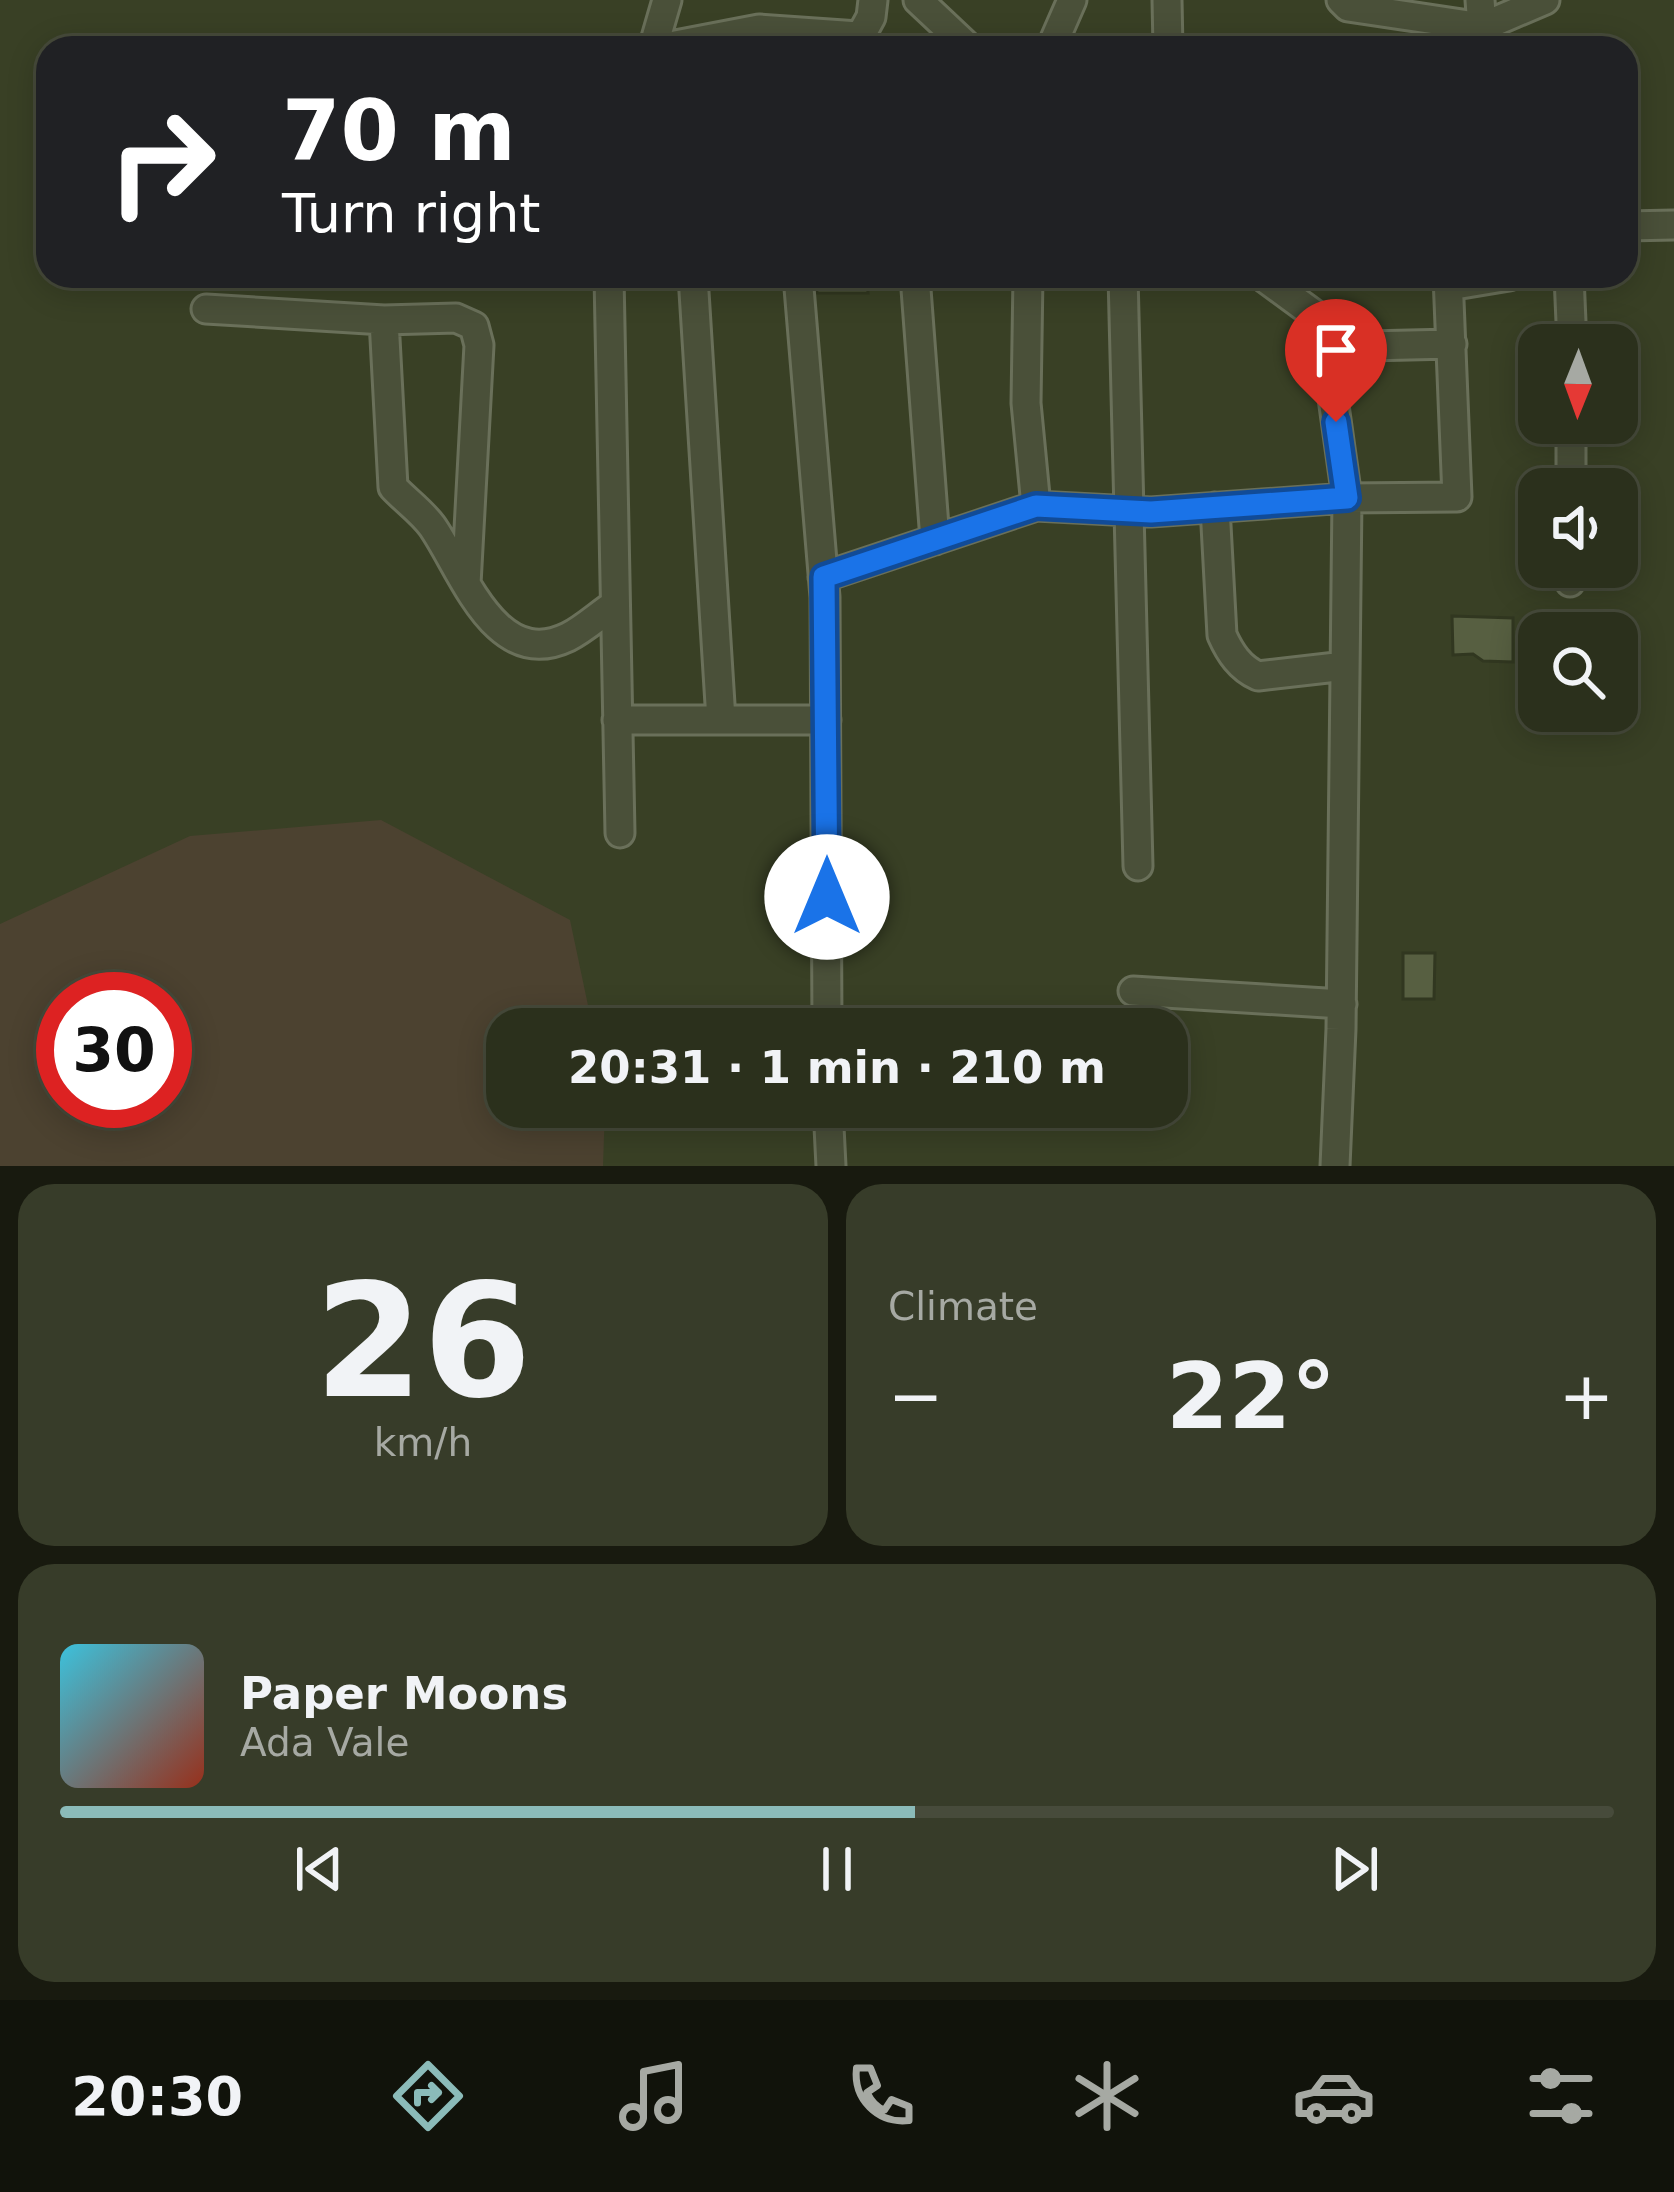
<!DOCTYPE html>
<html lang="en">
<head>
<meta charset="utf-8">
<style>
  body { margin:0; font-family:"DejaVu Sans",sans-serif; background:#373c29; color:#f1f3f6; height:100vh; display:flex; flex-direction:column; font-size:45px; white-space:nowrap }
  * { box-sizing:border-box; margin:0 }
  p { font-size:39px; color:#a6a9a3 }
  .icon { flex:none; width:66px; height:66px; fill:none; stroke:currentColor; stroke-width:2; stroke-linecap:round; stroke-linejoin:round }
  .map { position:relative; height:1166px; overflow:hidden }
  .panel { display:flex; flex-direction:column; gap:18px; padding:18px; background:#181a0f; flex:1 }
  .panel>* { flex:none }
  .top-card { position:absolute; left:36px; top:36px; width:1602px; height:252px; border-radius:36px; box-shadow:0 6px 30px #0003,0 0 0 3px #474b3b; background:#202124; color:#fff; overflow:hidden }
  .needle { width:78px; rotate:181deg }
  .controls { position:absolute; left:1518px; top:324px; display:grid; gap:24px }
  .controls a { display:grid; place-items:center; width:120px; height:120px; border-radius:24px; background:#2b301c; box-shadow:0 6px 30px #0003,0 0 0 3px #474b3b; font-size:60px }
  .speed { position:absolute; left:36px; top:972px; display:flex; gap:24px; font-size:60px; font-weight:700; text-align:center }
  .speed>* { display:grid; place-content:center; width:156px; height:156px; border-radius:50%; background:#2b301c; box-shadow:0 6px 30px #0003,0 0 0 3px #474b3b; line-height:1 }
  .speed .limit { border:18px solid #d22; background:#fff; color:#111 }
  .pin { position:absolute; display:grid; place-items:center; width:102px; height:102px; color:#fff; margin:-123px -51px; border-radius:50% 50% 50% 0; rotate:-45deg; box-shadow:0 0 12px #0007 }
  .pin .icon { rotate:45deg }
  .me { position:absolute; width:132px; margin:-66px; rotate:0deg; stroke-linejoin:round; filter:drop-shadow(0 0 9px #0008) }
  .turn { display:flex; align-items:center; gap:42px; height:252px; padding:0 48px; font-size:54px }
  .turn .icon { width:156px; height:156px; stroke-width:2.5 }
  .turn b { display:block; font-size:84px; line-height:102px }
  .big { font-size:90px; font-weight:800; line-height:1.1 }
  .panel .tile { flex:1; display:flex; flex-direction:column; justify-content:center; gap:18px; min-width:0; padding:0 42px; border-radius:36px; background:#373c29 }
  .panel .dial { align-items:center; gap:0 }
  .dial b { font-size:156px; line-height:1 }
  .song { display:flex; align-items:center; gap:36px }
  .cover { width:144px; height:144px; border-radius:18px; background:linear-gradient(135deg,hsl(190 70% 55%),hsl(10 70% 35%)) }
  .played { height:12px; border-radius:6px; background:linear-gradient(90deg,#8bbbb9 55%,#474b3b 55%) }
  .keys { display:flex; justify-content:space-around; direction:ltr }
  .heat { display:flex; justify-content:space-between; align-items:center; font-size:66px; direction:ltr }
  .panel .tiles { flex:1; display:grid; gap:18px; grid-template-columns:1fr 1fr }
  .tile:last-child { grid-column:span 2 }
  .trip { position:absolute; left:486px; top:1008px; width:702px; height:120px; border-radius:36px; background:#2b301c; box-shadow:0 6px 30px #0003,0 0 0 3px #474b3b; font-weight:800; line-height:120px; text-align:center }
  .dock { display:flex; height:192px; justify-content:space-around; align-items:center; background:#11130b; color:#a6a9a3 }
  .dock .icon { width:84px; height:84px }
  .dock .selected { color:#8bbbb9 }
  .dock b { font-size:54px; color:#f1f3f6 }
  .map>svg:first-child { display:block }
  .green { fill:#4c4230; fill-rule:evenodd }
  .building { fill:#575f41; stroke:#313720; stroke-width:3 }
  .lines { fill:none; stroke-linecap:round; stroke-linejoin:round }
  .minor-casing { stroke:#6a705a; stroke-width:33 }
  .minor { stroke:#4a5039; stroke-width:27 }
  .route-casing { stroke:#114b97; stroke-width:30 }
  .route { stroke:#1a73e8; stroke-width:21 }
</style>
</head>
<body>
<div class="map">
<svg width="1674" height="1166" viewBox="0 0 1674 1166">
  <rect width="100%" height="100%" fill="#394025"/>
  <path class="green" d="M381 820 570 920 593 1029H507V1107H605L603 1166H0V924L190 836ZM63 999H165V1101H63Z"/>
  <path class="building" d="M816 276H867L868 293H817Z
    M1452 616 1513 618V662L1483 661 1473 654 1453 655Z
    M1403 953H1435L1434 999H1403Z"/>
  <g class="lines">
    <g class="minor-casing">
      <path id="minor" d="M918 0 969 48
        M1167 0 1168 48
        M1341 0 1348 7 1482 27 1470 48
        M1480 0 1482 27 1545 0
        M653 48 667 0
        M660 48 759 29 858 36
        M854 48 871 17 873 0
        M1051 48 1072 0
        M1626 226 1674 225
        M609 276 620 833
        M693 276 721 720
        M798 276 825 597 827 1029
        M915 276 935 540
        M1028 276 1026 403 1036 506
        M1123 276 1138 866
        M1262 276 1322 320 1347 498 1457 497 1448 276
        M1569 276 1572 345
        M1449 286 1509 276
        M206 309 384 320 456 318 474 326 479 345 466 584
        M384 320 393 487C405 500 421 511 432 526 463 570 495 672 568 637 584 629 599 615 614 605
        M1325 347 1452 344
        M1571 489V423
        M1215 507 1222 635C1230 653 1240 668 1258 676L1345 666
        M823 577 1036 506 1151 512 1347 498 1341 1029 1335 1166
        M1570 582V567
        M617 720H826
        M1133 991 1342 1004
        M828 1107 831 1166"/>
    </g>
    <use href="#minor" class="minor"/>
  </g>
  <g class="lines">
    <g class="route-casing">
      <path id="route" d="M827 897 824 577 1036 506 1151 512 1347 498 1336 422"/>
    </g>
    <use href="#route" class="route"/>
  </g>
</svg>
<div class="controls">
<a><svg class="needle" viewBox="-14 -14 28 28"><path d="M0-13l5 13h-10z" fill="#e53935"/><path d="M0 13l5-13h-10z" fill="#a6a9a3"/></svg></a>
<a><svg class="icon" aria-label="sound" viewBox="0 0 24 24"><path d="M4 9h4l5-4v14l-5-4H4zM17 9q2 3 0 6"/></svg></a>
<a><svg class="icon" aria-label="search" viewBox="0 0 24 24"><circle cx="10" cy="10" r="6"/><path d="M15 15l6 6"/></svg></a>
</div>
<div class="speed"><div class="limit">30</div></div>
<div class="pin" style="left:1336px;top:422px;background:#d93025"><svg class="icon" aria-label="arrive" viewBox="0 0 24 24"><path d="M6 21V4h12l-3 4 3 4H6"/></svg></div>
<svg class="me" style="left:827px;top:897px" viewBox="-20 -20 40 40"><circle r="19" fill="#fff"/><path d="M0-13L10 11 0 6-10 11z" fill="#1a73e8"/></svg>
<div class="trip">20:31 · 1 min · 210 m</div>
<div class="top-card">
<div class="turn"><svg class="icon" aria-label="right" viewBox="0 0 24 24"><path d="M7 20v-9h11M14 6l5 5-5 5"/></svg><div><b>70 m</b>Turn right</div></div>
</div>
</div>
<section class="panel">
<div class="tiles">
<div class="tile dial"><b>26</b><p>km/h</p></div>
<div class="tile"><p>Climate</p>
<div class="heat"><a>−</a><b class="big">22°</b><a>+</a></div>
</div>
<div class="tile">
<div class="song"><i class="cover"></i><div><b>Paper Moons</b><p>Ada Vale</p></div></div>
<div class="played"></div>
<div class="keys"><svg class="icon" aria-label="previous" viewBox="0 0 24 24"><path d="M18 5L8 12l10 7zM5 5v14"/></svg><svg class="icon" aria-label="pause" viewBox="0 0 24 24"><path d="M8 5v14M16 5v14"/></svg><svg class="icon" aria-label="next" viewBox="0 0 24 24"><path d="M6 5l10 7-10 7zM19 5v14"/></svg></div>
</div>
</div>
</section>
<nav class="dock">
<b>20:30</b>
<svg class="icon selected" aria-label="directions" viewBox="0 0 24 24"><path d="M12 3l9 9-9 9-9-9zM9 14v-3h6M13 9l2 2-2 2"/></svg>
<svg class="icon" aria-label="music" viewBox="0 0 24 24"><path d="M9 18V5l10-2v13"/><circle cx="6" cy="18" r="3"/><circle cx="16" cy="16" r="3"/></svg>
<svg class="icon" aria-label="phone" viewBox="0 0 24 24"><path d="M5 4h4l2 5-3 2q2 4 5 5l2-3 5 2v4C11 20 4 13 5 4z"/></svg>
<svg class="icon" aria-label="climate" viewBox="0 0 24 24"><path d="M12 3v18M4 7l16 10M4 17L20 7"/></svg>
<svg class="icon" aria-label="car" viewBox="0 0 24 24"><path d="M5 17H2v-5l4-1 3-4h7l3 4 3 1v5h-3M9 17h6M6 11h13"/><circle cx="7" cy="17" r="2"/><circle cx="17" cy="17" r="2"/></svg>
<svg class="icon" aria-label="filters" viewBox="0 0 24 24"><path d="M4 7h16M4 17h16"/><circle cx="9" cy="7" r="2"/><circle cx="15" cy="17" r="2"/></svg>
</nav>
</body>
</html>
